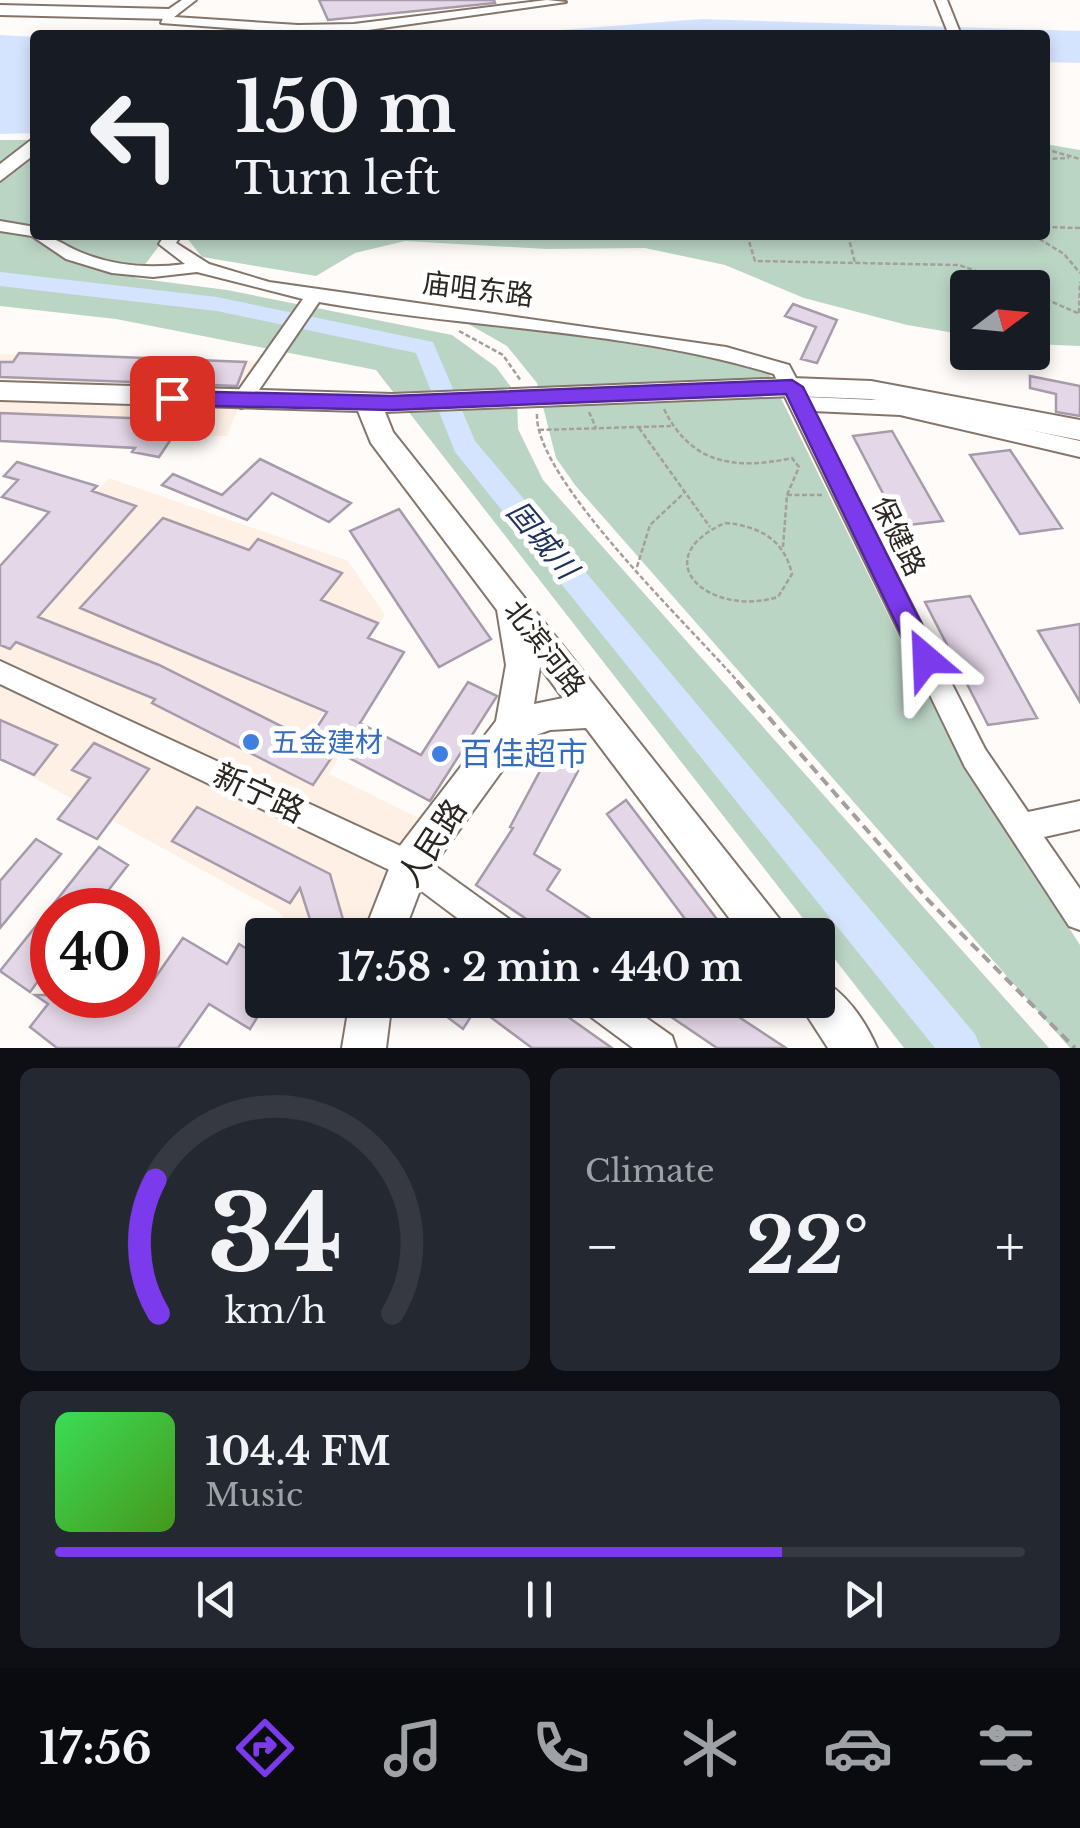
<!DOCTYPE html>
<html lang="en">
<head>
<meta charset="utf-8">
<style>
  body { margin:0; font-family:"Libre Baskerville","Noto Sans SC",serif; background:#242831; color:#f1f3f6; height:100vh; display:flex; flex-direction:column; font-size:38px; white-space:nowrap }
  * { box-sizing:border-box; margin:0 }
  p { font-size:32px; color:#9ea1a6 }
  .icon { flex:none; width:55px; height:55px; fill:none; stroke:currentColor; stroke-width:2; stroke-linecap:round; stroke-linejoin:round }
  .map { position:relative; height:1048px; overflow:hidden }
  .drawer { display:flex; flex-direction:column; gap:20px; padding:20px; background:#0d0f14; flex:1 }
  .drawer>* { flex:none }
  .guide { position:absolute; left:30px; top:30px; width:1020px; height:210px; border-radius:10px; box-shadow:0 5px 15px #0003; background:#171b24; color:#f1f3f6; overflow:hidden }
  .needle { width:65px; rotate:74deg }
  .controls { position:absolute; left:950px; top:270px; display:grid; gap:20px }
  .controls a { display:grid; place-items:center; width:100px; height:100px; border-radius:10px; background:#171b24; box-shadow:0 5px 15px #0003; font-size:50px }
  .speed { position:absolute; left:30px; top:888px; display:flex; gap:20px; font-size:50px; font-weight:700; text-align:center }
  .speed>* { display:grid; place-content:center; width:130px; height:130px; border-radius:50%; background:#171b24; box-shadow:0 5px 15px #0003; line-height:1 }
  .speed .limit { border:15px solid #d22; background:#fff; color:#111 }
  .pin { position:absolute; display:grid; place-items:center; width:85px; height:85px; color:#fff; margin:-42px; border-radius:20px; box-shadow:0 5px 15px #0006 }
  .me { position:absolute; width:110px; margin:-55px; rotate:334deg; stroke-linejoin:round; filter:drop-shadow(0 0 8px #0008) }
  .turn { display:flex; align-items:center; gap:35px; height:210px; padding:0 40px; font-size:45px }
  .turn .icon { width:130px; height:130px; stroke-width:2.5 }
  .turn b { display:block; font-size:70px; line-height:85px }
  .big { font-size:75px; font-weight:800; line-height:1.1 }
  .drawer .widget { flex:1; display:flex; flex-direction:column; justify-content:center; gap:15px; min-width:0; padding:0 35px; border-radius:15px; background:#242831 }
  .drawer .dial { align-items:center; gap:0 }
  .dial svg { height:260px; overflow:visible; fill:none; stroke:#363941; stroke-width:7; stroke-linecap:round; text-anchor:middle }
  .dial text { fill:#f1f3f6; stroke:none }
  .song { display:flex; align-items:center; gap:30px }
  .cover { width:120px; height:120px; border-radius:15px; background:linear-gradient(135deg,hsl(130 70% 55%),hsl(100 70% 35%)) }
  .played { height:10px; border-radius:5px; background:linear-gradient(90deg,#7c3aed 75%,#363941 75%) }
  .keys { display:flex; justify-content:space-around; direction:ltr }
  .heat { display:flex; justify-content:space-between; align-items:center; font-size:55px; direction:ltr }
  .drawer .tiles { flex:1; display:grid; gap:20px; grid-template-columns:1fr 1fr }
  .widget:last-child { grid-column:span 2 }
  .trip { position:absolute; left:245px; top:918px; width:590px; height:100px; border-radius:10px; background:#171b24; box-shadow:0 5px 15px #0003; font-weight:800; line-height:100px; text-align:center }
  .tab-bar { display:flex; height:160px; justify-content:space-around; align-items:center; background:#090b0e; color:#9ea1a6 }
  .tab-bar .icon { width:70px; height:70px }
  .tab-bar .selected { color:#7c3aed }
  .tab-bar b { font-size:45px; color:#f1f3f6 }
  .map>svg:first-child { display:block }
  .built { fill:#fef0e5 }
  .green { fill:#bbd5c5 }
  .water { fill:#d5e4fe }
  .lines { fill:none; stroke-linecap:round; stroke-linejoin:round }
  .river { fill:#d5e4fe; fill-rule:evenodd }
  .building { fill:#e4d7e7; stroke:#a79baa; stroke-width:2.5 }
  .minor-casing { stroke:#84756a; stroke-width:4 }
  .major-casing { stroke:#84756a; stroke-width:4 }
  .path-far1 { stroke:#a39f9b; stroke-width:2.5; stroke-dasharray:5 2.5; stroke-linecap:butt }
  .path { stroke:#a39f9b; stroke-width:4; stroke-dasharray:10 6; stroke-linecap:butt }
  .minor { fill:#fff; fill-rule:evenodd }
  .major { fill:#fff; fill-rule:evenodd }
  .route { fill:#7c3aed; stroke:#51269a; stroke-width:2.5 }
  .shop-dot { fill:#3f7fe0; stroke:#fff; stroke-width:4 }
  .labels { text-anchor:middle; stroke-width:10; stroke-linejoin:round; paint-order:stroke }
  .street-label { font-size:28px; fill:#2c2621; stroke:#fff }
  .shop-label { font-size:28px; fill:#366cbe; stroke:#fff; text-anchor:start }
  .water-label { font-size:30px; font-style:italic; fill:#1c315c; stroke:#fff }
  .near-shop-label { font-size:32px; fill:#366cbe; stroke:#fff; text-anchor:start }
  .near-street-label { font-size:32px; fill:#2c2621; stroke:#fff }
</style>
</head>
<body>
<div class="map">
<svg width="1080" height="1048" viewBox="0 0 1080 1048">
  <rect width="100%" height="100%" fill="#fefbf8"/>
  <path class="built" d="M0 354 257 361 227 436 0 434Z
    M109 478 348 561 385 615 309 734 345 747 329 774 431 824 362 935H297L279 912 0 759V588L6 589Z"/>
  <path class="green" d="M0 140H35V235H167L135 278 227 290 452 335 496 367 517 395 518 429 543 480 1049 1048H904L376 370 116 319 0 306Z
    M1045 144 1080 150V346L1033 344 1032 288H968L967 335 907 325 804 298 725 265 645 248 546 249 405 241 355 253 316 276 202 257 186 237 1045 235Z
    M465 322 653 344 767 370 953 746 1080 945V1048H1070L575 485 556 458 537 383 507 346Z"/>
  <path class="water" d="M701 19 1080 31V63L1045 62V35H500Z
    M0 35 35 37V133L0 134Z"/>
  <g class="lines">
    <path class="river" d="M0 272 217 297 433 342 475 441 975 1034 981 1048H935L455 452 416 353 217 311 0 286Z"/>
  </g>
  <path class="building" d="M319 0H494L495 3 328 20Z
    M793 304 837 320 817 363 801 359 816 327 785 316Z
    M19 353 246 362 237 386 0 377V362H13Z
    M1030 376 1080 386V416L1056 412V394L1030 388Z
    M0 413 155 419 181 424 159 457 132 452 135 448 0 441Z
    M892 431 943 521 900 526 853 436Z
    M1010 450 1062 528 1020 534 970 455Z
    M260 459 351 503 329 522 272 493 247 520 162 485 173 474 222 495Z
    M17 462 97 486 92 491 136 506 38 617 159 665 309 740 327 712 80 608 163 518 249 550 258 539 342 573 321 600 378 623 368 638 404 652 360 723 421 755 468 682 497 696 430 801 336 751 313 785 152 703 155 699 16 642 10 649 0 645V566L49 512 2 497 18 480 4 476Z
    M399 509 491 639 439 667 350 531Z
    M970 596 1037 718 988 725 925 602Z
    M1080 624V702L1038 631Z
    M0 720 57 745 34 775 0 759Z
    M94 743 149 769 97 839 58 819 90 778 72 770Z
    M548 756 578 771 534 854 560 870 547 890 615 935H550L476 885 513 828 510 827Z
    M626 800 729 935H672L688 923 607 814Z
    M197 807 330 874 346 930 333 935 314 932 300 888 290 903 172 841Z
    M36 839 61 854 0 928V881Z
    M99 847 128 865 93 910H52V962L30 992 0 971Z
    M183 938 227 964 239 944 262 958V1000H268L250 1029 209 1004 178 1048H57L30 1027 48 1004 35 995H138V976L150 985Z
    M425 1000H544L612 1048H532L477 1007 463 1029Z
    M646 1000H713L786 1048H717Z"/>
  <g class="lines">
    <g class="minor-casing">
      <path id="minor" d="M182 0H196L174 17 298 25 354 24 547 0 566 2 354 32 298 33 161 23 166 11Z
        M935 0H947L961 35H949Z
        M0 221 35 227V235C53 235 63 245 80 252 113 266 150 269 185 264L159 244 165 235H181L176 243 209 264 269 282 726 347 789 365 806 397 900 401 1080 441V457L900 415 813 411 985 749 1028 812 1080 801V829L1044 837 1080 889V930L1069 926 965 767 774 374C627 329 470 329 319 302L248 406 241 408 231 401 303 299 197 272 153 277 112 273 66 259 32 236 0 231Z
        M0 661 420 855 516 924 520 935H480L400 875 0 684Z
        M578 1000H621L672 1036 676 1048H633L583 1011Z"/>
    </g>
    <g class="major-casing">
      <path id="major" d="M0 5 170 9 178 14 170 19 0 15Z
        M35 137V154L0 181V164Z
        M792 378 871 381 1080 420V440L871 399 792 396 385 412 393 432 781 921 787 935H742L586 728 550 730 525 739 425 877 403 935H363L396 851 496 721 506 665 497 610 371 443 358 411 0 400V382L392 394ZM540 667 563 698 534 704Z
        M818 979C844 989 866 1022 877 1048H828L797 1000H818Z
        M350 1000H392L386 1048H342Z"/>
    </g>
    <path class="path-far1" d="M1045 149 1080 159
      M1045 159 1069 158
      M1045 227 1080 228
      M404 235H427
      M747 235 755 261 959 265 1024 288
      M848 235 855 263
      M1033 235 1064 254 1080 273
      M1032 293 1080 314
      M1079 313 1080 282
      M459 331 503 355 521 381
      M664 409C691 465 737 470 792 458L799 467 787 495 783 547
      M589 412 596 428
      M537 414C534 479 693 629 739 683
      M639 428 710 527
      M539 430 671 426
      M787 495H824
      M725 523C759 526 784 539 792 574L778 597C708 618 644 559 725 523Z
      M637 567 650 525 684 493"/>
    <path class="path" d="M737 681 928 900 1075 1048"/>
    <use href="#minor" class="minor"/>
    <use href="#major" class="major"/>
  </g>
  <path class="route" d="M792 380 803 387 939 659 935 667H917L786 394 392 410 172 405 162 398 172 391 392 396Z"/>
  <g class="shop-dot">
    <circle cx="251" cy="742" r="10"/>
    <circle cx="440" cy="754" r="10"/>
  </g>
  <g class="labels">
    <g class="street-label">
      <text transform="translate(478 289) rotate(7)" y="10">庙咀东路</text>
      <text transform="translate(899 536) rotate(64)" y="10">保健路</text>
      <text transform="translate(545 648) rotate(52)" y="10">北滨河路</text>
    </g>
    <g class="shop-label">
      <text x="271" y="752">五金建材</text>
    </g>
    <g class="water-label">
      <text transform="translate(542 540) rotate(50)" y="10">固城川</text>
    </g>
    <g class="near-shop-label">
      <text x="460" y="765">百佳超市</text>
    </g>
    <g class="near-street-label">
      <text transform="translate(259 793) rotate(25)" y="11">新宁路</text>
      <text transform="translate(432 843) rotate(-57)" y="11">人民路</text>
    </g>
  </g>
</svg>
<div class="controls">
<a><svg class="needle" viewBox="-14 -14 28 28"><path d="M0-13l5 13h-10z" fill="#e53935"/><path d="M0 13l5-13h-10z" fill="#9ea1a6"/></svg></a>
</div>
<div class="speed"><div class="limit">40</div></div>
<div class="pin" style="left:172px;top:398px;background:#d93025"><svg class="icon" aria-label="arrive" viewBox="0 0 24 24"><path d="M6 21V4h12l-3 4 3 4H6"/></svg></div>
<svg class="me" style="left:926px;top:659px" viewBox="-20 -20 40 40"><path d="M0-17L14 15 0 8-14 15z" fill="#7c3aed" stroke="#fff" stroke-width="4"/></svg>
<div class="trip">17:58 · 2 min · 440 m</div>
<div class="guide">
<div class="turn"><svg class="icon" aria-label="left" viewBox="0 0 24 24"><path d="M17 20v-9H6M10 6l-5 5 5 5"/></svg><div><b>150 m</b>Turn left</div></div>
</div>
</div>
<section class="drawer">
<div class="tiles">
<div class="widget dial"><svg viewBox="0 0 100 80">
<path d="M14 69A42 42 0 1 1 86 69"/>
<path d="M14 69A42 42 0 0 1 13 28" stroke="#7c3aed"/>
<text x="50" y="56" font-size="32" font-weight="700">34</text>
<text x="50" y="72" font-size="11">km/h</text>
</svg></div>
<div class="widget"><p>Climate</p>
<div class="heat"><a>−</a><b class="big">22°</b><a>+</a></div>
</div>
<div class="widget">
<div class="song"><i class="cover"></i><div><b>104.4 FM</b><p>Music</p></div></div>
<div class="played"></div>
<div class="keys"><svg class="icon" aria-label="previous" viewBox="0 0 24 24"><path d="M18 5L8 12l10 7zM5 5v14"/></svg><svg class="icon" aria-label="pause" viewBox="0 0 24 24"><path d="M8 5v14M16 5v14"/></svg><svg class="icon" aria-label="next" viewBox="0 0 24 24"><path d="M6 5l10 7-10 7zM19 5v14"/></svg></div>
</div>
</div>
</section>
<nav class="tab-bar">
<b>17:56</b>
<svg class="icon selected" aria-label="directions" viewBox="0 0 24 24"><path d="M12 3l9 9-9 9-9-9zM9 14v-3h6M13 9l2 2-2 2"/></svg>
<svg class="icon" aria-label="music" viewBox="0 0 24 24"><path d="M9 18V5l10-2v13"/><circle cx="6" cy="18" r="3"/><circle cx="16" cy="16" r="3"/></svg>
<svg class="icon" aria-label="phone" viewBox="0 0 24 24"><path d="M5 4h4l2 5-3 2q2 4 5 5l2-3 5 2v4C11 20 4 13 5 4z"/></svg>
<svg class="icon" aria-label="climate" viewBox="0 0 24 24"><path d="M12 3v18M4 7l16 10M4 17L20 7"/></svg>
<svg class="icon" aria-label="car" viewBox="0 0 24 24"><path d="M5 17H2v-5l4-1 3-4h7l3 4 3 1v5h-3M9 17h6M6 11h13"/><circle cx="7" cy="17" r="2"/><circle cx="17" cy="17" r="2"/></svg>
<svg class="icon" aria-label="filters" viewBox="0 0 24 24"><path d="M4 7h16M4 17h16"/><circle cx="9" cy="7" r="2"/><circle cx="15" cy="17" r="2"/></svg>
</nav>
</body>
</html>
